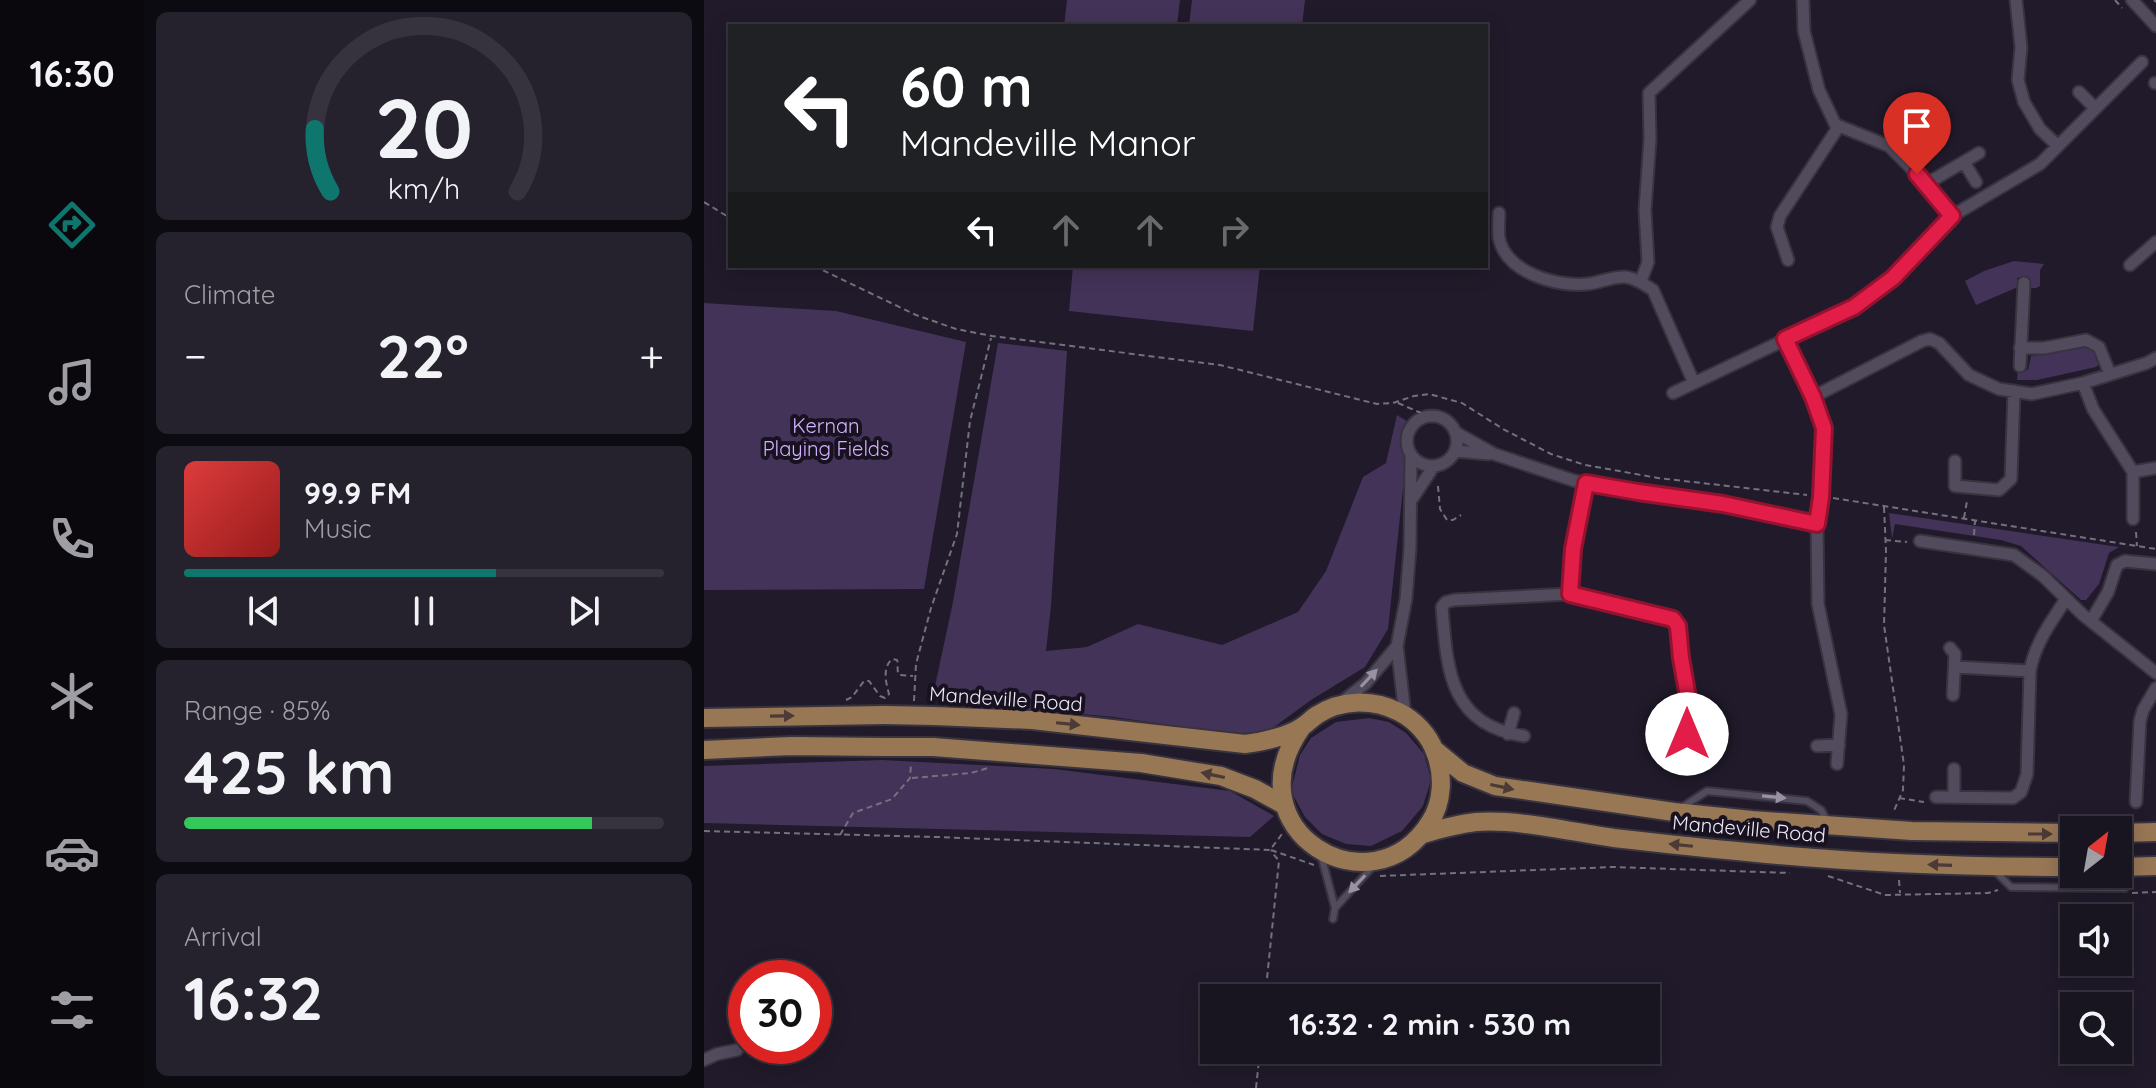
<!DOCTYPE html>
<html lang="en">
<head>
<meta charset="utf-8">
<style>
  body { margin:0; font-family:Quicksand,sans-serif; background:#25212d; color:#f1f3f6; height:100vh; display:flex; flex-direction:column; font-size:30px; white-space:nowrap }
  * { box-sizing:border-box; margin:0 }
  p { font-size:26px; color:#9f9ea5 }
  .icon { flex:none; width:44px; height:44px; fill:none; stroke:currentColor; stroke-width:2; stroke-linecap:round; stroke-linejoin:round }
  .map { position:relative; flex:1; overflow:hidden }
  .drawer { display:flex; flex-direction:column; gap:12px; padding:12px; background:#0d0b12; width:560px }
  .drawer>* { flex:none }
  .hud { position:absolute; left:24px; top:24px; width:760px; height:244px; border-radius:0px; box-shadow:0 4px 20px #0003,0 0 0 2px #36333e; background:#202124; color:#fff; overflow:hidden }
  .needle { width:52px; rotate:31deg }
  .buttons { position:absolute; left:1356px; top:816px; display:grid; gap:16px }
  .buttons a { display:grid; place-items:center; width:72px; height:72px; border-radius:0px; background:#181420; box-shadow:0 4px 20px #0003,0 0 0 2px #36333e; font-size:40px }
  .speed { position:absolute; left:24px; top:960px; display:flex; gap:16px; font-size:40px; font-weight:700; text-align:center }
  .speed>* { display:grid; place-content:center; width:104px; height:104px; border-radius:50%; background:#181420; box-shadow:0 4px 20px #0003,0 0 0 2px #36333e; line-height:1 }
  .speed .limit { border:12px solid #d22; background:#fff; color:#111 }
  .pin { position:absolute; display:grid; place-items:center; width:68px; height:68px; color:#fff; margin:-82px -34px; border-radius:50% 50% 50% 0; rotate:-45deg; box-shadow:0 0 8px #0007 }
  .pin .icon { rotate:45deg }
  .me { position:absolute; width:88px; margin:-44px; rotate:0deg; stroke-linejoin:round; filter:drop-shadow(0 0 6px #0008) }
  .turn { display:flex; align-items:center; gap:28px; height:168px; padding:0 40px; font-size:36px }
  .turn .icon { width:104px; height:104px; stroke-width:2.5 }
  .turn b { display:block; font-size:56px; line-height:68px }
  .lanes { display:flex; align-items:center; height:76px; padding:0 40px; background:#0003; justify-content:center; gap:40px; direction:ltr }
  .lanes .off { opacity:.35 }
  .big { font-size:60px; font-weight:700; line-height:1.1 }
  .drawer .card { flex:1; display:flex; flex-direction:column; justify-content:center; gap:12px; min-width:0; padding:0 28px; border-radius:12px; background:#25212d }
  .drawer .dial { align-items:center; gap:0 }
  .dial svg { height:208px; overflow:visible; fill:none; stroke:#36333e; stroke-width:7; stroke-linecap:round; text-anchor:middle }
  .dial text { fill:#f1f3f6; stroke:none }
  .song { display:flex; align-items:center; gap:24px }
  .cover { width:96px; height:96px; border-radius:12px; background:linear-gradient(135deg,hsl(0 70% 55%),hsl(0 70% 35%)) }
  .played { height:8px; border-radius:4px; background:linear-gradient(90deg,#0f766e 65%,#36333e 65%) }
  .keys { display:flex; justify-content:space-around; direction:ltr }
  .heat { display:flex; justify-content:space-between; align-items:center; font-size:44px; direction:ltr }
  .charge { height:12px; border-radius:6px; background:linear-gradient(90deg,#34c759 85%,#36333e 0) }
  .trip { position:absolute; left:496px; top:984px; width:460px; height:80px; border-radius:0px; background:#181420; box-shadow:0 4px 20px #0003,0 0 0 2px #36333e; font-weight:700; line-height:80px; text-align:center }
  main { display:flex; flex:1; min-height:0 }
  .dock { display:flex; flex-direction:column; width:144px; justify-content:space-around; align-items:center; background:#0a080d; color:#9f9ea5 }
  .dock .icon { width:56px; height:56px }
  .dock .on { color:#0f766e }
  .dock b { font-size:36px; color:#f1f3f6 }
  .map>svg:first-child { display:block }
  .green { fill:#443359 }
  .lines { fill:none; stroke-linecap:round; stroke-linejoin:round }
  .lane-casing { stroke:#38333f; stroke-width:10 }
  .street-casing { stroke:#38333f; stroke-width:15 }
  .primary-casing { stroke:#38333f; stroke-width:22 }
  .path { stroke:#75707e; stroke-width:2; stroke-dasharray:6 4; stroke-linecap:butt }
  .lane { stroke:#524b5d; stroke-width:6 }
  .street { stroke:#524b5d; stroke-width:11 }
  .primary { stroke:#987755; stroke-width:18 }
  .primary-bridge-casing { stroke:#38333f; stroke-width:22; stroke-linecap:butt }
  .primary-bridge { stroke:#987755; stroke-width:18 }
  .oneway { fill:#9892a1 }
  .oneway2 { fill:#4b3a35 }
  .route-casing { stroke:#92132f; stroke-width:20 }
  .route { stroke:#e11d48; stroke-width:14 }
  .labels { text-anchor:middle; stroke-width:8; stroke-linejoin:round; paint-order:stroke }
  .park-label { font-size:20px; fill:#d2b2fe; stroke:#171120 }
  .street-label { font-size:20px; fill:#eee9f5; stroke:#171120 }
</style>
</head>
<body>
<main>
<nav class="dock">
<b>16:30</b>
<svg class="icon on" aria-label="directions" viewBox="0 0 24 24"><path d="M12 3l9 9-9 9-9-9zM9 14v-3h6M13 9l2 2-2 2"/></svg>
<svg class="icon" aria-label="music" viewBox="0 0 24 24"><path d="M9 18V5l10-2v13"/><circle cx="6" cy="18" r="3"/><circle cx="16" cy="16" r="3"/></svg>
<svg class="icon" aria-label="phone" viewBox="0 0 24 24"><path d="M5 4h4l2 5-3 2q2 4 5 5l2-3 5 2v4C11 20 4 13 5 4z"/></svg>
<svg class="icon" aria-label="climate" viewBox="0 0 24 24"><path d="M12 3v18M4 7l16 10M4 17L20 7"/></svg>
<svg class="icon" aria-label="car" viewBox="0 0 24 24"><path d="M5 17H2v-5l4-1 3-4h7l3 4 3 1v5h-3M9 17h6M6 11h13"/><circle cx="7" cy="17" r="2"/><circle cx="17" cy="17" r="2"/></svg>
<svg class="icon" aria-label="filters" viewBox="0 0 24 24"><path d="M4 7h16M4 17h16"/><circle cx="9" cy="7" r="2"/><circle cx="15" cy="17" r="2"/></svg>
</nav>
<section class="drawer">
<div class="card dial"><svg viewBox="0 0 100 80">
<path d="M14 69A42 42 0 1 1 86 69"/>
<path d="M14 69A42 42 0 0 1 8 45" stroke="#0f766e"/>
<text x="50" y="56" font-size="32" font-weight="700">20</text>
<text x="50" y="72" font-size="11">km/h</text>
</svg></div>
<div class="card"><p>Climate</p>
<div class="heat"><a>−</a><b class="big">22°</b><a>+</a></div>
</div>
<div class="card">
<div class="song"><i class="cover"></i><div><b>99.9 FM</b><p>Music</p></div></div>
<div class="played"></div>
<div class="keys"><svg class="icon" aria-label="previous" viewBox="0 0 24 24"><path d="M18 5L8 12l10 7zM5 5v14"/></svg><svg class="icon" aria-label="pause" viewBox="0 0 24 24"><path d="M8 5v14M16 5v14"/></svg><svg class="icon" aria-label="next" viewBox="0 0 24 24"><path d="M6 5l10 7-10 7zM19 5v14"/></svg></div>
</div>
<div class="card"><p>Range · 85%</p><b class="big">425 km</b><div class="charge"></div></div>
<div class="card"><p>Arrival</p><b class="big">16:32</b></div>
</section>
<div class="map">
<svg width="1452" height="1088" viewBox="0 0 1452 1088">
  <rect width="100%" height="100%" fill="#201a2a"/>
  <path class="green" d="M363 0H476L473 26H360Z
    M488 0H601L598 26H485Z
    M1310 261 1340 264 1336 270V286L1332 288H1325L1319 278 1315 277 1313 278 1314 287 1272 305 1261 281 1280 271Z
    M369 266H556L549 331 365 311Z
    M0 303 132 311 262 342 220 589 0 590Z
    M294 343 363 351 347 606 342 651 383 647 434 624 518 645 594 612 622 571 659 477 682 463 693 415 706 423 684 629 661 667 607 700 555 738 410 717 228 700 249 602Z
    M1386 347 1393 351 1396 363 1392 367 1333 380H1313L1314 369 1324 370 1327 356Z
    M1185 513 1415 547 1405 553 1395 584 1382 600H1377L1317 546 1297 540 1191 524 1188 539Z
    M665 718 685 722 702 733 720 754 727 780 719 806 698 831 667 846 642 844 618 834 601 817 587 791 596 755 607 738 632 722Z
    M178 760 350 769 526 791 570 816 546 837 0 823V766Z"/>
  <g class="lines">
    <g class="lane-casing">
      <path id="lane" d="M977 808 1003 791 1103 801 1117 810 1123 821
        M617 855 631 908 629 919
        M1290 870 1307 887 1421 888 1429 870
        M631 908 669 866"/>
    </g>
    <g class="street-casing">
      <path id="street" d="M1099 0 1100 31 1115 90 1133 128
        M1312 0 1317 47 1314 80 1320 102 1336 129 1354 146
        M1428 0 1452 26
        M1451 83H1452
        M1375 92 1391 108
        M1260 162 1272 182
        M1222 184 1275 153
        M795 213C795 221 794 230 795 238 802 273 853 287 883 284 895 283 909 276 921 277 931 278 940 284 949 290L990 383
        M1084 260 1073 227 1076 216 1135 126 1185 146 1213 174 1248 216
        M1426 265 1452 242
        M937 281 944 262 941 210 946 139 945 93 1046 0
        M1081 339 1109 397 1120 428 1117 497 1113 524 1114 604 1137 714 1133 764
        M1316 348H1340L1382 340 1395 347 1406 374
        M1316 366 1320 283
        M1379 383 1389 409 1429 472V519
        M969 393 1150 307 1189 278 1248 216 1336 164 1438 62
        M1109 397 1218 341 1226 339 1235 343 1265 375 1295 389 1328 394 1379 383 1443 363 1452 358
        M703 441a25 25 0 1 1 50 0a25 25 0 1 1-50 0Z
        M751 432 790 454 871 481 934 492 1019 504 1113 524
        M751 451 785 454
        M1251 461V486L1295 490 1307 479 1310 391
        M1429 472 1452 468
        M708 499 730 466
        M1216 541 1310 555 1339 576 1379 615 1452 673
        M866 594 869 551 882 483
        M1387 621 1404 592 1413 565 1421 561 1452 564
        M1246 648 1251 654 1249 695
        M1251 667 1326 671
        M638 702 662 683 693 646
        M701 715 693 646 702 599 706 548 707 456
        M804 734 810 713
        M820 736C745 725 743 669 738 607L742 602 750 600 866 594 969 619 974 626 977 658 985 703 982 750
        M1113 746 1135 745
        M968 756 982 750 995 757
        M1232 797 1309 798 1317 792 1323 774 1326 671C1331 643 1347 622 1362 599
        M1250 797V769
        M1432 802 1436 721 1439 710 1452 688
        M0 1060 13 1054 33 1050"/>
    </g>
    <g class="primary-casing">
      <path id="primary" d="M230 716 328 720 541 744C558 742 585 736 599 726 604 723 608 718 613 715 638 699 669 699 695 712 711 720 725 735 731 752 740 774 739 802 726 822 668 915 525 830 598 727
        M0 718 181 715
        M229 747 437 763 517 776 551 789 580 805
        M0 750 88 746 180 747
        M731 750 759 773 791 786 970 812 1048 820 1208 831 1370 833
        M1414 833 1452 832
        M719 834C736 829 754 824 772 822 815 819 867 832 910 838 954 843 999 848 1043 852 1152 863 1261 867 1370 867
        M1414 867 1452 866"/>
    </g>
    <path class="path" d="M1411 0 1418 8
      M1450 0 1452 2
      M0 202 26 218
      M110 266 212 315 252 329 288 336 516 365 673 404 689 403 710 396 725 394 758 403 799 429 847 454 881 465 954 478 1103 495
      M694 403 724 416
      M734 486 736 509 743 520H749L757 515
      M1129 498 1452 549
      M1180 507 1182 551 1180 625 1200 765 1199 790 1189 813
      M1260 518 1263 501
      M1432 532 1433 546
      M1270 535 1271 521
      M1181 540 1203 542
      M142 700 148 697 160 681H165L176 696 181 698 185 694C182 683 178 668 188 659L193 660C195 665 192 669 195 675L209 676
      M210 701 212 664 227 608 253 534 266 421 287 338
      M208 778 267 773 284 768
      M1195 798 1220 802
      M0 831 233 837 566 850 578 834
      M136 835 149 813 188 799 206 778 207 764
      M567 850 610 865
      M676 876 909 867 1086 873
      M1124 876 1181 895 1284 893 1294 890
      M1195 880 1196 893
      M1428 893 1452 892
      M561 998 575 861 567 851
      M552 1088 556 1050"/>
    <use href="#lane" class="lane"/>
    <use href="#street" class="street"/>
    <use href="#primary" class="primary"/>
    <g class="primary-bridge-casing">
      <path id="primary-bridge" d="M181 715 230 716
        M180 747H229"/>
    </g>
    <use href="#primary-bridge" class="primary-bridge"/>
  </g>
  <defs><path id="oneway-solid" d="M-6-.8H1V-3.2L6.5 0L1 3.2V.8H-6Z" transform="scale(2)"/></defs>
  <g class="oneway">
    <use href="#oneway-solid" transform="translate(665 678) rotate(-47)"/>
    <use href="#oneway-solid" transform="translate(1070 797) rotate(5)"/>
    <use href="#oneway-solid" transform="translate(653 884) rotate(133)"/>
  </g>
  <g class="oneway2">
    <use href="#oneway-solid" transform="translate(78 716) rotate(-1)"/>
    <use href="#oneway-solid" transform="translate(364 724) rotate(6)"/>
    <use href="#oneway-solid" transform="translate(509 775) rotate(-168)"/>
    <use href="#oneway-solid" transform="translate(798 787) rotate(12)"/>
    <use href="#oneway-solid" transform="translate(1336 834)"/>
    <use href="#oneway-solid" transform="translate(977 845) rotate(-174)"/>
    <use href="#oneway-solid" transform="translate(1236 865) rotate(-178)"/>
  </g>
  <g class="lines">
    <g class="route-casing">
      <path id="route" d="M983 734 985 703 977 658 974 626 969 619 866 594 869 549 882 483 934 492 1019 504 1113 524 1117 497 1120 428 1109 397 1081 339 1150 307 1189 278 1248 216 1213 174"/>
    </g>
    <use href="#route" class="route"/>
  </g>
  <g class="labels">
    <g class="park-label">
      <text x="122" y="433">Kernan<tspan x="122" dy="23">Playing Fields</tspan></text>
    </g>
    <g class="street-label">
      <text transform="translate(302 699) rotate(4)" y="7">Mandeville Road</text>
      <text transform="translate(1045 829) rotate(5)" y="7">Mandeville Road</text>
    </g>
  </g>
</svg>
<div class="buttons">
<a><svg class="needle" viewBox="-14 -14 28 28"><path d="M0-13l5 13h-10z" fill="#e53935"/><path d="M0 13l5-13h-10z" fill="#9f9ea5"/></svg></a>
<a><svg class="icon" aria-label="sound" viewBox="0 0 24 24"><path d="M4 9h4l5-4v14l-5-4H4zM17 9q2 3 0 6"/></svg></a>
<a><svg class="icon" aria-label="search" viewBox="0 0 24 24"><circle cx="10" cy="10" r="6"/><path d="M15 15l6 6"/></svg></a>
</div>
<div class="speed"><div class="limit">30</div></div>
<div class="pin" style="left:1213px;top:174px;background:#d93025"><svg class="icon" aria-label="arrive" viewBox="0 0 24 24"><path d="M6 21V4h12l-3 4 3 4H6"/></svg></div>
<svg class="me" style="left:983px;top:734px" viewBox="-20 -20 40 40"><circle r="19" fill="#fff"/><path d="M0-13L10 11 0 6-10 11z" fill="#e11d48"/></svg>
<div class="trip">16:32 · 2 min · 530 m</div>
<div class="hud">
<div class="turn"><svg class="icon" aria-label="left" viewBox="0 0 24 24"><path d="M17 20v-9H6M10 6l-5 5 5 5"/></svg><div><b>60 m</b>Mandeville Manor</div></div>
<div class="lanes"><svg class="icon" aria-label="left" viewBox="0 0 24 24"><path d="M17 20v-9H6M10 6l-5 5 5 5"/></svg><svg class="icon off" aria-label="ahead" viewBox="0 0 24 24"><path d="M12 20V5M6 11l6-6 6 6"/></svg><svg class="icon off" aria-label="ahead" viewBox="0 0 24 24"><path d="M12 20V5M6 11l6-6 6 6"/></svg><svg class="icon off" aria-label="right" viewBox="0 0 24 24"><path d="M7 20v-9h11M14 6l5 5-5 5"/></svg></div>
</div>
</div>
</main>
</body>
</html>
